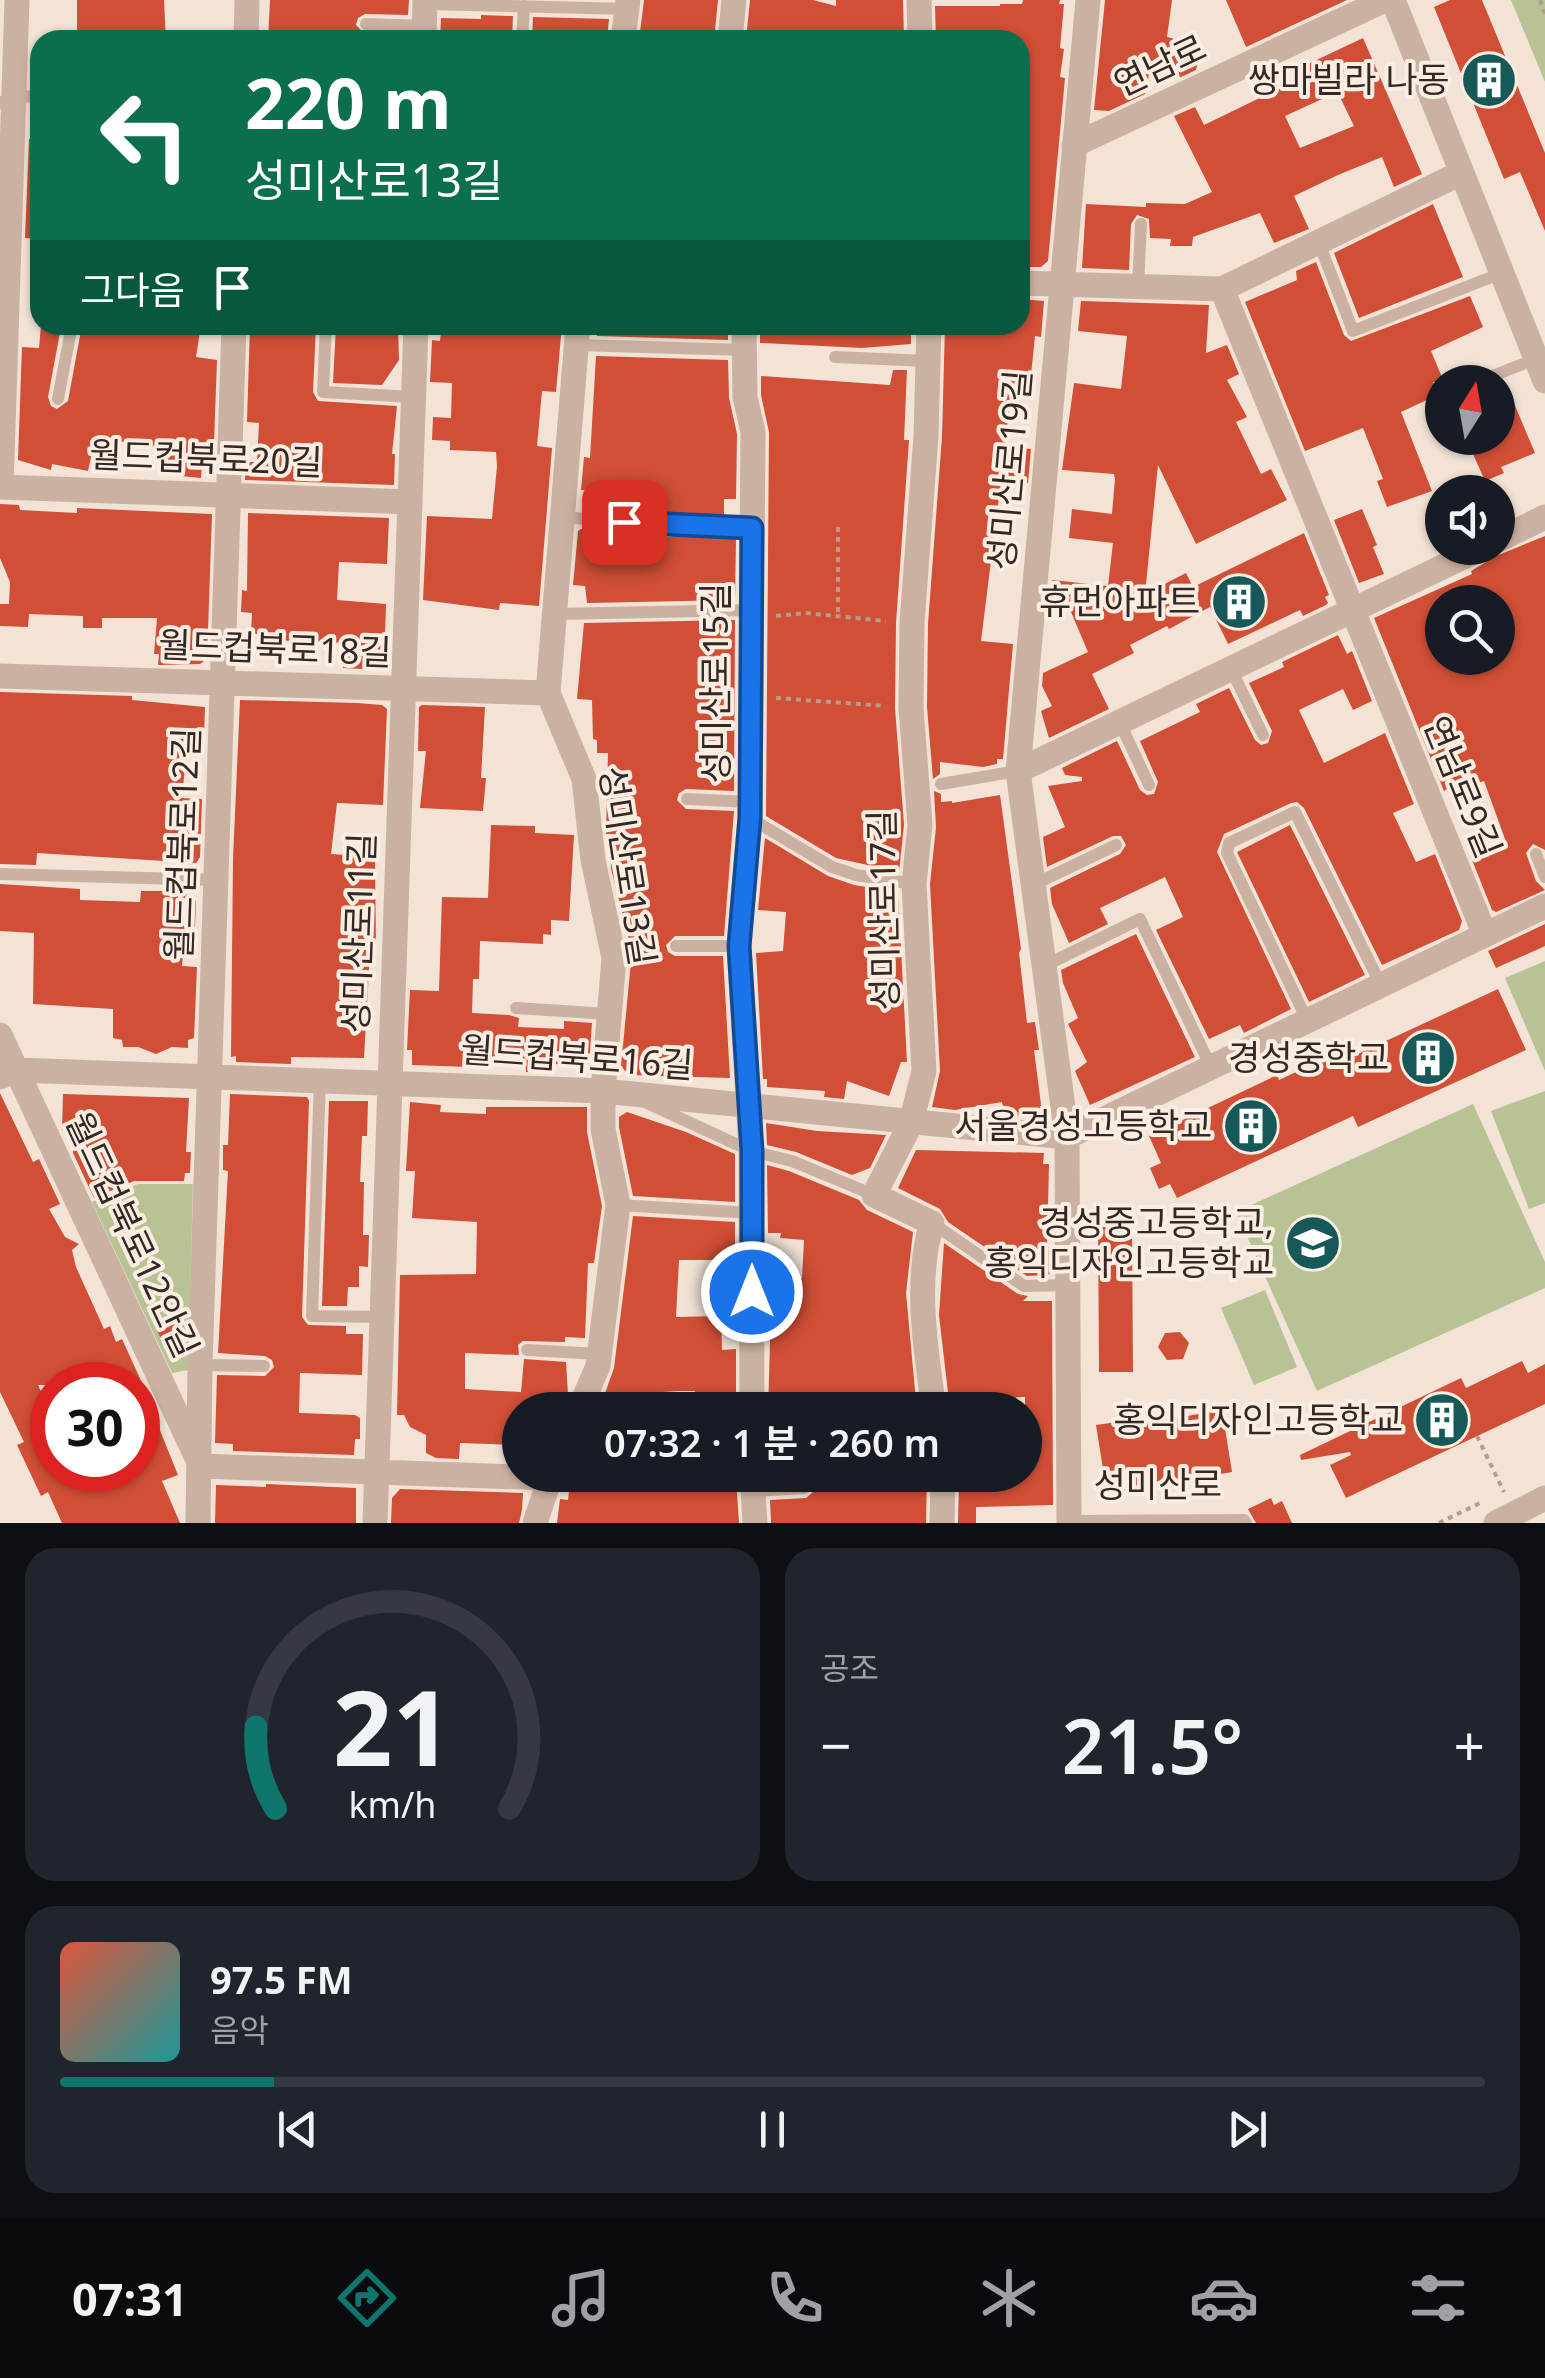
<!DOCTYPE html>
<html lang="ko">
<head>
<meta charset="utf-8">
<style>
  body { margin:0; font-family:"Noto Sans","Noto Sans KR",sans-serif; background:#20242c; color:#f1f3f6; height:100vh; display:flex; flex-direction:column; font-size:38px; white-space:nowrap }
  * { box-sizing:border-box; margin:0 }
  p { font-size:32px; color:#9ea1a6 }
  .icon { flex:none; width:55px; height:55px; fill:none; stroke:currentColor; stroke-width:2; stroke-linecap:round; stroke-linejoin:round }
  .map { position:relative; height:1523px; overflow:hidden }
  .sheet { display:flex; flex-direction:column; gap:25px; padding:25px; background:#0d0f14; flex:1 }
  .sheet>* { flex:none }
  .banner { position:absolute; left:30px; top:30px; width:1000px; height:305px; border-radius:30px; box-shadow:0 2px 8px #0004; background:#0b6e4f; color:#fff; overflow:hidden }
  .needle { width:65px; rotate:11deg }
  .buttons { position:absolute; left:1425px; top:365px; display:grid; gap:20px }
  .buttons a { display:grid; place-items:center; width:90px; height:90px; border-radius:50%; background:#171b24; box-shadow:0 2px 8px #0004; font-size:50px }
  .speed { position:absolute; left:30px; top:1362px; display:flex; gap:20px; font-size:50px; font-weight:700; text-align:center }
  .speed>* { display:grid; place-content:center; width:130px; height:130px; border-radius:50%; background:#171b24; box-shadow:0 2px 8px #0004; line-height:1 }
  .speed .limit { border:15px solid #d22; background:#fff; color:#111 }
  .pin { position:absolute; display:grid; place-items:center; width:85px; height:85px; color:#fff; margin:-42px; border-radius:20px; box-shadow:0 5px 15px #0006 }
  .me { position:absolute; width:110px; margin:-55px; rotate:0deg; stroke-linejoin:round; filter:drop-shadow(0 0 8px #0008) }
  .turn { display:flex; align-items:center; gap:35px; height:210px; padding:0 50px; font-size:45px }
  .turn .icon { width:130px; height:130px; stroke-width:2.5 }
  .turn b { display:block; font-size:70px; line-height:85px }
  .then { display:flex; align-items:center; height:95px; padding:0 50px; background:#0003; gap:20px; font-size:38px }
  .big { font-size:75px; font-weight:600; line-height:1.1 }
  .sheet .tile { flex:1; display:flex; flex-direction:column; justify-content:center; gap:15px; min-width:0; padding:0 35px; border-radius:30px; background:#20242c }
  .sheet .dial { align-items:center; gap:0 }
  .dial svg { height:260px; overflow:visible; fill:none; stroke:#363941; stroke-width:7; stroke-linecap:round; text-anchor:middle }
  .dial text { fill:#f1f3f6; stroke:none }
  .song { display:flex; align-items:center; gap:30px }
  .cover { width:120px; height:120px; border-radius:15px; background:linear-gradient(135deg,hsl(10 70% 55%),hsl(180 70% 35%)) }
  .played { height:10px; border-radius:5px; background:linear-gradient(90deg,#0f766e 15%,#363941 15%) }
  .keys { display:flex; justify-content:space-around; direction:ltr }
  .heat { display:flex; justify-content:space-between; align-items:center; font-size:55px; direction:ltr }
  .sheet .tiles { flex:1; display:grid; gap:25px; grid-template-columns:1fr 1fr }
  .tile:last-child { grid-column:span 2 }
  .trip { position:absolute; left:502px; top:1392px; width:540px; height:100px; border-radius:50px; background:#171b24; box-shadow:0 2px 8px #0004; font-weight:600; line-height:100px; text-align:center }
  .tabs { display:flex; height:160px; justify-content:space-around; align-items:center; background:#090b0e; color:#9ea1a6 }
  .tabs .icon { width:70px; height:70px }
  .tabs .on { color:#0f766e }
  .tabs b { font-size:45px; color:#f1f3f6 }
  .map>svg:first-child { display:block }
  .green { fill:#b7c295 }
  .building { fill:#d04f36; fill-rule:evenodd }
  .lines { fill:none; stroke-linecap:round; stroke-linejoin:round }
  .path { stroke:#b79b8b; stroke-width:4; stroke-dasharray:5 5; stroke-linecap:butt }
  .service { stroke:#cbb1a1; stroke-width:12 }
  .minor { stroke:#cbb1a1; stroke-width:25 }
  .tertiary { stroke:#cbb1a1; stroke-width:25 }
  .route-casing { stroke:#114b97; stroke-width:25 }
  .route { stroke:#1a73e8; stroke-width:18 }
  .labels { text-anchor:middle; stroke-width:8; stroke-linejoin:round; paint-order:stroke }
  .street-label { font-size:35px; fill:#352824; stroke:#faede2 }
  .poi-label { font-size:35px; fill:#352824; stroke:#faede2; text-anchor:end }
</style>
</head>
<body>
<div class="map">
<svg width="1545" height="1523" viewBox="0 0 1545 1523">
  <rect width="100%" height="100%" fill="#f3e3d6"/>
  <path class="green" d="M1511 0H1545V82Z
    M1545 961V1071L1505 978Z
    M1545 1091V1203L1529 1209 1491 1111Z
    M1473 1104 1545 1262V1288L1317 1391 1236 1212Z
    M138 1184H193L188 1370 172 1373 92 1202Z
    M1265 1290 1297 1367 1254 1385 1221 1308Z"/>
  <path class="building" d="M77 0H164L166 40H77Z
    M270 0H409L408 15 365 14 358 18 356 25 365 34 408 35V40H268Z
    M644 0H718L714 40H639Z
    M750 0H813L836 6V0H903L904 40H746Z
    M1023 0H1060L1059 4H1064L1060 48 1064 49 1060 77 1065 78 1048 261 1041 267H1024L1025 258 1021 257 1028 184 1020 183V40H936L935 6H1000V4H1022Z
    M1105 0H1172L1167 37 1202 46 1196 70 1181 77 1150 69 1145 94 1109 111 1094 110Z
    M1226 0H1347L1246 47Z
    M1450 0H1482L1545 153V231L1520 172 1504 179 1434 7Z
    M481 15 513 16 512 40H440L441 18 481 19Z
    M533 17 609 19 607 40H532Z
    M1363 38 1422 174 1394 187 1382 157 1338 175 1294 196 1309 229 1274 243 1260 213 1193 237 1192 246H1170L1171 239 1150 238 1149 219 1137 215 1131 224 1129 270 1082 268 1086 204 1146 207V203L1185 204 1212 192 1174 116 1195 107 1204 125 1295 81 1291 72ZM1333 94 1339 95 1354 126 1300 148 1285 116Z
    M29 139H40V239L25 238Z
    M1433 204 1463 277 1359 318 1334 253Z
    M1316 262 1344 335 1351 341 1470 296 1483 327 1431 351 1444 382H1433L1436 389 1431 398 1401 412 1432 491 1387 507 1377 481 1383 479 1363 428 1305 451 1245 302 1297 280 1296 271Z
    M1020 299 1044 301 1041 337 1035 336 1029 395 1011 392 1005 447 1031 449 1028 483 1001 481 981 641 1013 644 1003 759H997V764L983 767 940 762V774L933 779 927 707 928 624 942 437 945 325H1020Z
    M1081 301 1209 305 1206 353 1227 345 1239 374 1227 380 1247 417 1236 422 1261 474 1271 469 1287 500 1196 544 1158 465 1145 594 1186 573 1193 587 1304 533 1329 595 1325 597 1328 603 1326 605 1303 616 1300 610 1228 644 1210 607 1169 629 1167 626 1130 645 1134 653 1092 674 1109 709 1049 738 1041 711 1052 706 1042 686 1043 673 1088 652 1071 612 1049 611 1052 580 1108 586 1113 543 1069 538 1072 509 1112 514 1115 479 1114 474 1062 470 1074 383 1121 389 1127 336 1078 331Z
    M41 325 61 327 48 397 51 406 57 409 68 401 82 325H201L196 357 217 360 214 443 204 442 201 478 161 474 164 449 118 441 117 447 94 443 88 471 52 464 51 470 18 460 22 347 39 348Z
    M250 325H316L313 392 318 401 397 406 392 454H395L394 485 245 480 246 462H257L259 423 247 422Z
    M336 325H398L399 360 382 385 333 383Z
    M442 325H562L556 392 542 391 537 446 552 448 539 606 500 603 499 610 423 600 427 516 492 519 497 466 496 452 450 450V441L432 440 433 417 451 418 452 383 430 382 432 340 440 341Z
    M598 325H728V340L597 336Z
    M760 325H911V344L862 348 760 343Z
    M596 356 728 360 729 398 737 434 736 499H724V516L659 515 660 501 614 498 613 511 597 510V490H581L584 457 590 458Z
    M893 370H907L904 440H909L896 623 895 708 904 825 899 872 836 858 766 816 769 432 761 395V376L890 385Z
    M1505 382 1535 453 1501 467 1504 473 1485 481 1466 438H1498V385Z
    M0 504 19 505 20 510 77 513V508L212 514 207 659 200 664 158 665 159 654H154L157 618H102V628H83V616L29 614 28 627 0 626V604H9L10 582 0 558Z
    M1362 509 1377 545 1373 547 1384 574 1359 583 1334 520Z
    M248 513 389 518 387 564 339 562 337 600 386 604 384 666 381 670 343 668 344 643 271 640 261 634H251L252 613 241 612 242 590 247 591Z
    M581 529 659 537H736L735 600 587 603 585 586 573 585 578 531Z
    M1545 536V850L1533 844 1526 853 1536 881 1545 890 1496 912 1492 910 1470 855 1505 839 1484 781 1449 794 1447 789 1444 791 1374 618 1472 574 1471 571 1496 556ZM1442 602H1498V658H1442Z
    M735 620 734 791 686 789 679 793 677 800 686 809 734 811 724 936H675L666 945 668 952 675 956H723L730 1078 629 1075 621 1066 632 951 611 869 614 834H606L608 753H597V740L593 739 592 700 577 699 584 623Z
    M1338 635 1347 654 1352 651 1372 701 1353 710 1343 689 1299 710 1324 763 1385 733 1414 804 1393 813 1416 862 1435 854 1462 921 1459 930 1382 965 1304 808 1297 802 1291 803 1224 834 1217 852 1291 1009 1244 1033 1240 1025 1209 1039 1156 930 1183 917 1165 877 1100 908 1108 924 1069 943 1052 904 1050 888 1120 854 1126 845 1121 836H1113L1047 867 1043 837 1065 827 1048 786 1082 781V777L1065 775 1062 768 1117 741 1140 790 1147 795 1154 794 1158 782 1140 741 1200 712 1196 704 1229 688 1255 740 1261 745 1268 743 1272 731 1249 683 1284 667 1282 662Z
    M0 692 132 696V700L205 707 204 736H188L182 798 202 799 200 857 196 863 37 853 36 865 0 864Z
    M240 700 357 703 382 705 387 709 383 805 337 803 331 854 375 857 376 953 370 952 364 1058 291 1057V1064L236 1062V1056L231 1057 233 859Z
    M422 705 485 707 481 778H486L483 811 420 808 426 751H418L419 707Z
    M934 791 941 794V802L952 801V803L1000 795 1021 949 1019 953 1027 1023 1035 1022 1039 1050H1034L1042 1112 1030 1114 1031 1117 1004 1114 1002 1102 955 1110 932 1107 940 1071 930 884 936 827Z
    M491 825 535 826V833L574 835 569 921 551 920V935L543 934V944L480 941 479 979H473L472 1013 509 1015 519 1018 518 1027 564 1029V1021L592 1023 589 1065 552 1064 551 1073 526 1072V1068H519V1059L470 1057V1067L412 1065V1050H407L410 990 439 991 442 897 488 898Z
    M1290 825 1365 975 1309 1002 1237 852Z
    M765 838 828 876 854 885 898 892 907 1062H901L889 1096 847 1081 844 1099 824 1097 825 1091 767 1087V1079H763L756 953 783 951 786 912 758 910Z
    M0 884 80 889V900L140 902 141 891H182L196 901 195 927H185L182 966 197 967 194 1038 188 1040V1048L172 1047 156 1054 138 1047H123L122 1040 113 1038V1009L33 1004 34 933 0 931Z
    M1545 924V946L1496 968 1488 951Z
    M1136 934 1195 1057 1090 1105 1075 1071 1087 1062 1068 1024 1078 1018 1063 983 1061 970Z
    M1498 989 1526 1050 1358 1127 1353 1116 1177 1198 1170 1184 1159 1189 1150 1168 1161 1163 1149 1136 1277 1075 1279 1080 1326 1058 1323 1052 1340 1044 1347 1059Z
    M0 1093 33 1162 39 1159 60 1204 49 1209 65 1237 79 1244 72 1250 76 1267 104 1329 110 1326 116 1342 122 1339 143 1385H38L52 1415V1470H138V1438L159 1428 178 1475 162 1481 180 1523H62L48 1492 41 1496 17 1445 24 1442 0 1392Z
    M63 1094 189 1098 186 1152H191L190 1173H185L184 1181H134L94 1198 73 1153 74 1132 62 1130Z
    M230 1094 307 1097 309 1101 302 1317 308 1325 346 1326V1334H363L362 1375 300 1373 299 1413 355 1415 360 1418V1439H355L354 1455 233 1451V1444L215 1443 217 1375 265 1376 274 1367 272 1360 265 1356 218 1353 228 1171 223 1170V1145H228Z
    M329 1101H368L367 1136H362L360 1182H364L363 1235H369L368 1267 359 1266V1287H348L347 1306H322Z
    M410 1102 441 1105 440 1112 486 1114V1107H587V1132L602 1206 594 1263H588L585 1338 565 1337V1342L523 1341 518 1345 519 1355 465 1353V1389L521 1392 524 1359 566 1362 568 1395 563 1410H520V1445L460 1443 459 1459 436 1458 426 1453V1435L410 1427 404 1415H397L400 1275 476 1274 477 1222 412 1218 415 1171H406Z
    M627 1112 686 1132 735 1154V1202L633 1196 619 1127V1117Z
    M766 1123 817 1131 886 1135 870 1168 852 1175 796 1152 767 1145Z
    M916 1150 1044 1153 1043 1164H1049L1047 1247H1051V1272L1048 1275 1027 1276 948 1222 940 1209 898 1188Z
    M767 1165 789 1171 859 1200 867 1210 913 1232 906 1293 916 1401H875L874 1408 768 1410 772 1277 802 1278 804 1240 780 1238 781 1233H768Z
    M633 1216 735 1222V1260H679L676 1317 721 1316 722 1350 736 1349V1410H694L695 1391H679L630 1394 628 1410H599L614 1368Z
    M1098 1216H1122V1231H1132L1133 1372H1099Z
    M944 1243 1018 1294 1028 1296 1023 1301H1052L1053 1505 976 1507V1523H958L959 1480 982 1479V1475H1025V1397L979 1398 980 1410H950L939 1315Z
    M175 1312 185 1340 165 1347 153 1322Z
    M1180 1332 1189 1343 1183 1359 1167 1360 1158 1347 1165 1333Z
    M1522 1361 1528 1373 1545 1364V1404L1346 1498 1330 1465 1351 1455 1350 1452 1301 1460 1300 1455 1461 1378 1466 1388Z
    M1222 1410 1232 1472 1107 1494 1096 1425 1117 1422 1118 1428Z
    M571 1475H649L666 1477 665 1484 737 1492 739 1523H557L560 1499 568 1500Z
    M768 1475H927L926 1523H771L770 1500 806 1498 812 1493 814 1486 808 1479 769 1480Z
    M266 1484 356 1488V1523H215L216 1485 266 1487Z
    M400 1489 523 1493 522 1510 519 1523H391L392 1498Z
    M1271 1498 1274 1505 1282 1501 1292 1523H1256L1248 1509Z"/>
  <g class="lines">
    <path class="path" d="M1540 0 1545 14
      M838 527V616
      M776 616 805 613 886 621
      M776 698 886 706
      M1477 1436 1504 1492
      M1439 1523 1482 1502"/>
    <path class="service" d="M425 4 628 9
      M366 24 425 26
      M522 40 524 6
      M0 103 15 97 40 96
      M1319 243 1353 331 1502 273
      M1138 286 1141 224
      M326 325 323 392 413 397
      M576 345 743 350
      M835 357 928 361
      M1477 382 1536 359
      M1441 397H1442
      M58 399 72 325
      M563 517 654 525 752 527
      M554 614 752 610
      M1231 669 1263 735
      M1120 723 1149 785
      M941 784 1018 771
      M687 799 750 802
      M750 818 832 867 856 875 914 884
      M1536 854 1545 877
      M0 874 217 880
      M1033 885 1116 845
      M676 946H739
      M1044 966 1140 919 1211 1067
      M516 1008 609 1014
      M1307 1020 1227 853 1229 843 1295 812 1381 985
      M320 1079 312 1316 382 1317
      M645 1102 751 1151 792 1161 874 1195
      M618 1205 752 1213
      M932 1223 1024 1286 1068 1285
      M527 1350 600 1354
      M200 1365 264 1366
      M752 1491 804 1488
      M1069 1521 1244 1520 1246 1523"/>
    <path class="minor" d="M919 0 920 40
      M246 40 247 0
      M424 40 425 0
      M623 40 628 0
      M730 40 734 0
      M1074 145 1385 0
      M1020 283 1222 289 1461 173
      M1222 289 1485 935
      M578 325 548 693 584 779 593 860 614 958 603 1091V1129L618 1205 598 1366 579 1410
      M744 325 745 397 753 432 750 818 739 946 751 1151 752 1410
      M929 325 926 436 912 623 911 708 920 825 914 884 924 1071 911 1123 874 1195 932 1223C914 1281 926 1351 934 1410
      M0 487 410 502
      M1 487 17 0
      M1498 540 1545 517
      M0 676 548 693
      M1018 771 1482 548
      M0 1035 196 1456
      M0 1077 16 1070 603 1091 1067 1137 1545 906
      M201 1466 549 1478
      M752 1475 755 1523
      M198 1523 200 1365 234 325
      M375 1523 416 325
      M535 1523 551 1475
      M942 1523 943 1475
      M1069 1523 1067 1137 1018 771 1088 0"/>
    <path class="tertiary" d="M1393 0 1545 381
      M1496 1523 1545 1498"/>
  </g>
  <g class="lines">
    <g class="route-casing">
      <path id="route" d="M624 522 752 528 750 818 739 946 752 1151V1292"/>
    </g>
    <use href="#route" class="route"/>
  </g>
  <defs>
    <g id="building-disc" transform="scale(2.875)"><circle r="9.5" fill="#175958" stroke="#faede2"/><path d="M-4-6H4V6H1V3H-1V6H-4ZM-2.5-4.3h1.7v1.8h-1.7ZM.8-4.3h1.7v1.8H.8ZM-2.5-1h1.7V.8h-1.7ZM.8-1h1.7V.8H.8Z" fill="#fff"/></g>
    <g id="school-disc" transform="scale(2.875)"><circle r="9.5" fill="#175958" stroke="#faede2"/><path d="M0-5L7-2L0 1L-7-2ZM-4 1L0 2.5L4 1V4Q0 6-4 4Z" fill="#fff"/></g>
  </defs>
  <g fill-rule="evenodd">
    <use href="#building-disc" x="1489" y="80"/>
    <use href="#building-disc" x="1239" y="602"/>
    <use href="#building-disc" x="1428" y="1058"/>
    <use href="#building-disc" x="1251" y="1126"/>
    <use href="#school-disc" x="1313" y="1243"/>
    <use href="#building-disc" x="1442" y="1420"/>
  </g>
  <g class="labels">
    <g class="street-label">
      <text transform="translate(1160 66) rotate(-25)" y="12">연남로</text>
      <text transform="translate(206 459) rotate(2)" y="12">월드컵북로20길</text>
      <text transform="translate(1010 470) rotate(-85)" y="12">성미산로19길</text>
      <text transform="translate(275 649) rotate(2)" y="12">월드컵북로18길</text>
      <text transform="translate(716 683) rotate(-90)" y="12">성미산로15길</text>
      <text transform="translate(1462 787) rotate(68)" y="12">연남로9길</text>
      <text transform="translate(183 844) rotate(-88)" y="12">월드컵북로12길</text>
      <text transform="translate(627 866) rotate(81)" y="12">성미산로13길</text>
      <text transform="translate(884 910) rotate(-91)" y="12">성미산로17길</text>
      <text transform="translate(359 933) rotate(-88)" y="12">성미산로11길</text>
      <text transform="translate(577 1058) rotate(4)" y="12">월드컵북로16길</text>
      <text transform="translate(132 1235) rotate(65)" y="12">월드컵북로12안길</text>
      <text x="1158" y="1497">성미산로</text>
    </g>
    <g class="poi-label">
      <text x="1450" y="92">쌍마빌라 나동</text>
      <text x="1200" y="614">휴먼아파트</text>
      <text x="1389" y="1070">경성중학교</text>
      <text x="1212" y="1138">서울경성고등학교</text>
      <text x="1274" y="1235">경성중고등학교,<tspan x="1274" dy="40">홍익디자인고등학교</tspan></text>
      <text x="1403" y="1432">홍익디자인고등학교</text>
    </g>
  </g>
</svg>
<div class="buttons">
<a><svg class="needle" viewBox="-14 -14 28 28"><path d="M0-13l5 13h-10z" fill="#e53935"/><path d="M0 13l5-13h-10z" fill="#9ea1a6"/></svg></a>
<a><svg class="icon" aria-label="sound" viewBox="0 0 24 24"><path d="M4 9h4l5-4v14l-5-4H4zM17 9q2 3 0 6"/></svg></a>
<a><svg class="icon" aria-label="search" viewBox="0 0 24 24"><circle cx="10" cy="10" r="6"/><path d="M15 15l6 6"/></svg></a>
</div>
<div class="speed"><div class="limit">30</div></div>
<div class="pin" style="left:624px;top:522px;background:#d93025"><svg class="icon" aria-label="arrive" viewBox="0 0 24 24"><path d="M6 21V4h12l-3 4 3 4H6"/></svg></div>
<svg class="me" style="left:752px;top:1292px" viewBox="-20 -20 40 40"><circle r="17" fill="#1a73e8" stroke="#fff" stroke-width="3"/><path d="M0-11L8 9 0 5-8 9z" fill="#fff"/></svg>
<div class="trip">07:32 · 1 분 · 260 m</div>
<div class="banner">
<div class="turn"><svg class="icon" aria-label="left" viewBox="0 0 24 24"><path d="M17 20v-9H6M10 6l-5 5 5 5"/></svg><div><b>220 m</b>성미산로13길</div></div>
<div class="then">그다음<svg class="icon" aria-label="arrive" viewBox="0 0 24 24"><path d="M6 21V4h12l-3 4 3 4H6"/></svg></div>
</div>
</div>
<section class="sheet">
<div class="tiles">
<div class="tile dial"><svg viewBox="0 0 100 80">
<path d="M14 69A42 42 0 1 1 86 69"/>
<path d="M14 69A42 42 0 0 1 8 44" stroke="#0f766e"/>
<text x="50" y="56" font-size="32" font-weight="700">21</text>
<text x="50" y="72" font-size="11">km/h</text>
</svg></div>
<div class="tile"><p>공조</p>
<div class="heat"><a>−</a><b class="big">21.5°</b><a>+</a></div>
</div>
<div class="tile">
<div class="song"><i class="cover"></i><div><b>97.5 FM</b><p>음악</p></div></div>
<div class="played"></div>
<div class="keys"><svg class="icon" aria-label="previous" viewBox="0 0 24 24"><path d="M18 5L8 12l10 7zM5 5v14"/></svg><svg class="icon" aria-label="pause" viewBox="0 0 24 24"><path d="M8 5v14M16 5v14"/></svg><svg class="icon" aria-label="next" viewBox="0 0 24 24"><path d="M6 5l10 7-10 7zM19 5v14"/></svg></div>
</div>
</div>
</section>
<nav class="tabs">
<b>07:31</b>
<svg class="icon on" aria-label="directions" viewBox="0 0 24 24"><path d="M12 3l9 9-9 9-9-9zM9 14v-3h6M13 9l2 2-2 2"/></svg>
<svg class="icon" aria-label="music" viewBox="0 0 24 24"><path d="M9 18V5l10-2v13"/><circle cx="6" cy="18" r="3"/><circle cx="16" cy="16" r="3"/></svg>
<svg class="icon" aria-label="phone" viewBox="0 0 24 24"><path d="M5 4h4l2 5-3 2q2 4 5 5l2-3 5 2v4C11 20 4 13 5 4z"/></svg>
<svg class="icon" aria-label="climate" viewBox="0 0 24 24"><path d="M12 3v18M4 7l16 10M4 17L20 7"/></svg>
<svg class="icon" aria-label="car" viewBox="0 0 24 24"><path d="M5 17H2v-5l4-1 3-4h7l3 4 3 1v5h-3M9 17h6M6 11h13"/><circle cx="7" cy="17" r="2"/><circle cx="17" cy="17" r="2"/></svg>
<svg class="icon" aria-label="filters" viewBox="0 0 24 24"><path d="M4 7h16M4 17h16"/><circle cx="9" cy="7" r="2"/><circle cx="15" cy="17" r="2"/></svg>
</nav>
</body>
</html>
